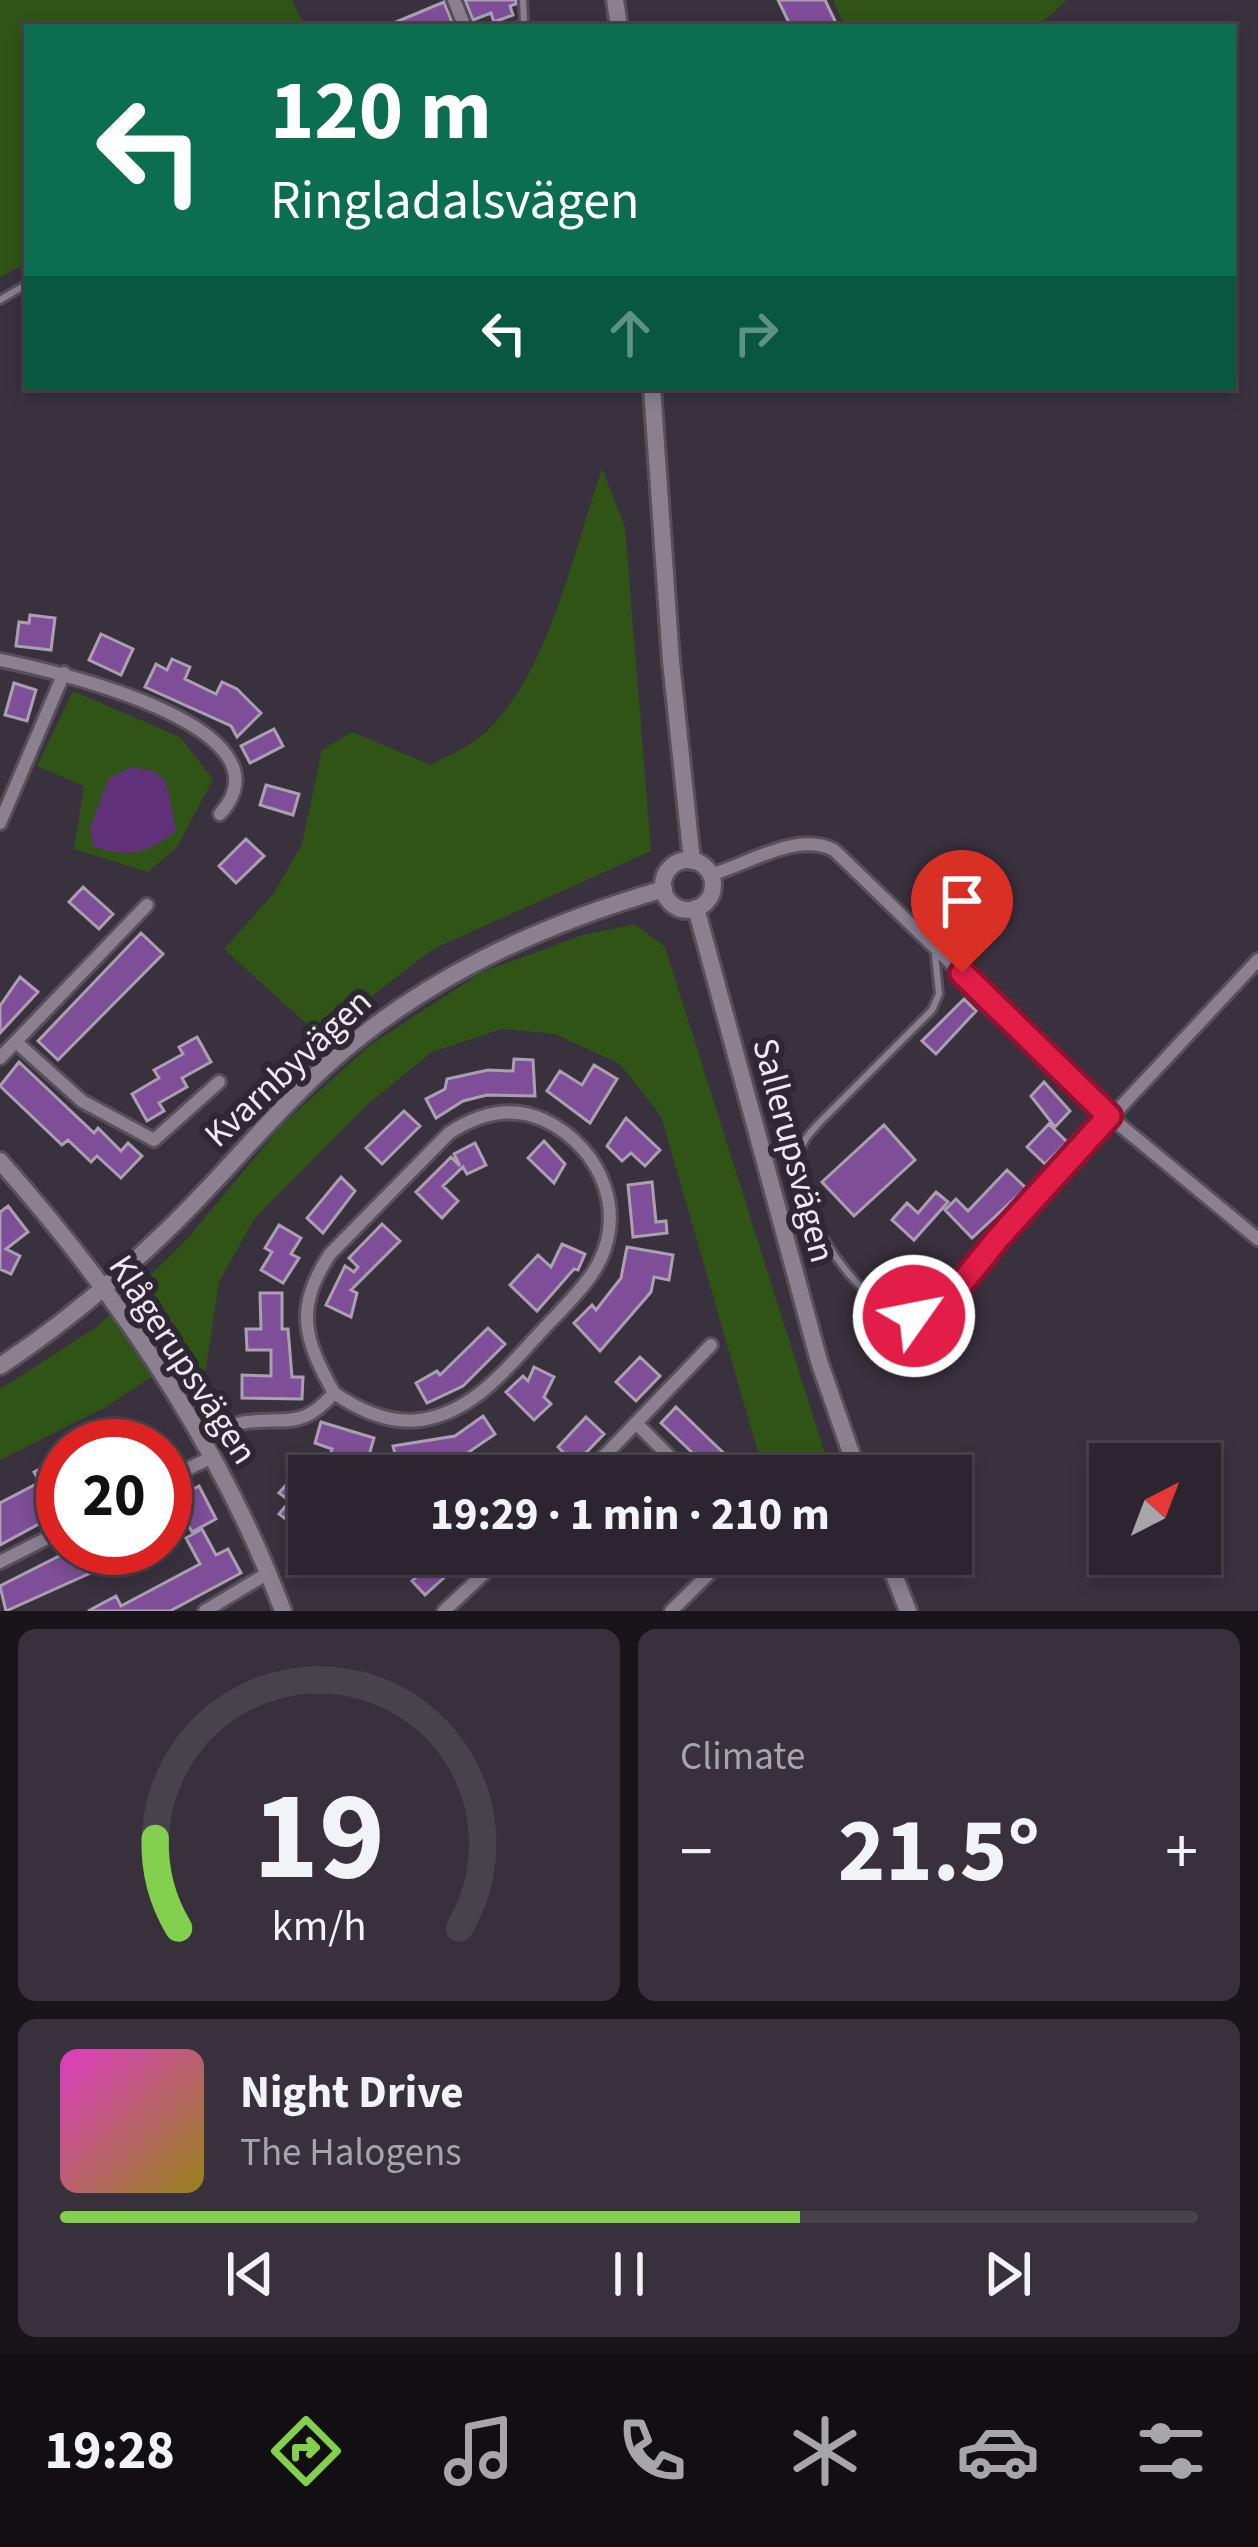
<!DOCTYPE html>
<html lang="en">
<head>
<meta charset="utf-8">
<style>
  body { margin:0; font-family:"Source Sans 3",sans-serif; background:#38313b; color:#f1f3f6; height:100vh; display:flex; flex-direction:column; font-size:45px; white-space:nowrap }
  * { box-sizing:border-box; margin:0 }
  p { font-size:39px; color:#a6a5aa }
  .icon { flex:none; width:66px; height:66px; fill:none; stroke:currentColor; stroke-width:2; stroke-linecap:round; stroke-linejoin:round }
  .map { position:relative; height:1611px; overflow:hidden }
  .sheet { display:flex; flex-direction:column; gap:18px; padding:18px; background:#18141a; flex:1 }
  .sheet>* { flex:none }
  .banner { position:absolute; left:24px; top:24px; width:1212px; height:366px; border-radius:0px; box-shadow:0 6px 18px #0003,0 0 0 3px #48424b; background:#0b6e4f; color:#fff; overflow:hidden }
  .needle { width:78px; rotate:42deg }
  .buttons { position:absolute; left:1089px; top:1443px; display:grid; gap:24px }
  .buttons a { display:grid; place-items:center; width:132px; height:132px; border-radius:0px; background:#2c252f; box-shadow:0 6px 18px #0003,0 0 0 3px #48424b; font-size:60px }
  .speed { position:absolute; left:36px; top:1419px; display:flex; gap:24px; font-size:60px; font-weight:700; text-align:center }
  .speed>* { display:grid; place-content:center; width:156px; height:156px; border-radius:50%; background:#2c252f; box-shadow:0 6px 18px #0003,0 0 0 3px #48424b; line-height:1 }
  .speed .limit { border:18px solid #d22; background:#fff; color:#111 }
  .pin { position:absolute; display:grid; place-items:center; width:102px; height:102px; color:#fff; margin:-123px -51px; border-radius:50% 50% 50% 0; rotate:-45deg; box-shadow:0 0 12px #0007 }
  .pin .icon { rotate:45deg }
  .me { position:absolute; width:132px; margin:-66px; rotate:57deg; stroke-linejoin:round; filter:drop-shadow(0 0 9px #0008) }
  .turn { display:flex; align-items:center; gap:42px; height:252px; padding:0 48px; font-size:54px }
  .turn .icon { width:156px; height:156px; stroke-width:2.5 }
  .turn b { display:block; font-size:84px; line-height:102px }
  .lanes { display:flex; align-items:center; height:114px; padding:0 48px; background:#0003; justify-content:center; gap:60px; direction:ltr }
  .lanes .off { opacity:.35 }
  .big { font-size:90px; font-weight:700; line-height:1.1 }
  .sheet .card { flex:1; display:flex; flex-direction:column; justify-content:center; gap:18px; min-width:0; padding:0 42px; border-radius:18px; background:#38313b }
  .sheet .dial { align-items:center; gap:0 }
  .dial svg { height:312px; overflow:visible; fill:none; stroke:#48424b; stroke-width:7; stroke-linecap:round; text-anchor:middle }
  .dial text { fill:#f1f3f6; stroke:none }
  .song { display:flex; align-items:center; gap:36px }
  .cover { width:144px; height:144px; border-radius:18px; background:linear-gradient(135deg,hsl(310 70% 55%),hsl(50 70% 35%)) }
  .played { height:12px; border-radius:6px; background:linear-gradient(90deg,#83d04e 65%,#48424b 65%) }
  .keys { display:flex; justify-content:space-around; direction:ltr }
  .heat { display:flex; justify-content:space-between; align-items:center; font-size:66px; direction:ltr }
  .sheet .tiles { flex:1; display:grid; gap:18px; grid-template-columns:1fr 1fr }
  .card:last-child { grid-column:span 2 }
  .trip { position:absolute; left:288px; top:1455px; width:684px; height:120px; border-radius:0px; background:#2c252f; box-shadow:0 6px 18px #0003,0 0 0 3px #48424b; font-weight:700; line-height:120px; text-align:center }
  .dock { display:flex; height:192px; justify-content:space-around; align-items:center; background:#120f13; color:#a6a5aa }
  .dock .icon { width:84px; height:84px }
  .dock .selected { color:#83d04e }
  .dock b { font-size:54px; color:#f1f3f6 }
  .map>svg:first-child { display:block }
  .green { fill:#305415 }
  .water { fill:#613179 }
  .building { fill:#7e4e98; stroke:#aaa0b0; stroke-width:3 }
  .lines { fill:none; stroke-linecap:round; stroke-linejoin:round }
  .lane-casing { stroke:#574f5a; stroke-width:12 }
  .street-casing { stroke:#574f5a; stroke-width:18 }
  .secondary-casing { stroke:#574f5a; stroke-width:22 }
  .lane { stroke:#8a8090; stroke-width:6 }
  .street { stroke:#8a8090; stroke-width:12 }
  .secondary { stroke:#8a8090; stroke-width:16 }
  .route-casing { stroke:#92132f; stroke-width:30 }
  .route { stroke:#e11d48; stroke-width:21 }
  .labels { text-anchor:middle; stroke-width:12; stroke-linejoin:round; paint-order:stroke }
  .street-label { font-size:36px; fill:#efe9f2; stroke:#302734 }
</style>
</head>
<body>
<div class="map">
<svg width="1258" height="1611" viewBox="0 0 1258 1611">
  <rect width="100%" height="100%" fill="#3a313f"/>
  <path class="green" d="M0 0H292L305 27H27V264L0 277Z
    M833 0H1067L1037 27H845Z
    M602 469 625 527 651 851 433 949 320 1036 224 949 274 893 302 844 322 750 352 732 431 765C447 756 466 748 480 737 548 680 573 552 602 469Z
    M73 691 180 737 213 779 177 847 148 872 74 849 84 786 37 766Z
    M635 924 665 947 832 1476H765L661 1116 620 1064 555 1034 502 1029 432 1052 368 1104 254 1219 219 1282 200 1407 177 1360 104 1408 0 1460V1389L97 1327 189 1237 282 1125 370 1045 482 972 583 935Z"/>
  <path class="water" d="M131 767 153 771 166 781 176 831C148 853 128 859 93 846L90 828 109 778Z"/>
  <path class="building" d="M465 0H516V4L510 6 513 15 494 22 491 13 473 20Z
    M778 0H825L838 27H791Z
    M444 2 454 27H384Z
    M30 615 55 618 51 650 16 646 19 622 29 623Z
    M101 634 133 649 121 675 89 660Z
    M172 659 190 667 185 679 216 694 222 682 237 689 261 713 237 737 231 726 145 687 156 664 167 670Z
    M14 683 36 690 27 721 5 715Z
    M274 729 283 746 250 763 241 746Z
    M266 785 299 794 293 815 260 805Z
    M246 839 264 856 236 883 219 866Z
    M83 887 113 914 99 929 69 902Z
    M141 933 163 954 58 1060 38 1041Z
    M20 977 38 992 0 1033V1006Z
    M964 999 976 1011 936 1054 922 1041Z
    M197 1037 211 1062 182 1078 187 1087 159 1103 164 1111 147 1121 132 1094 159 1078 154 1070 183 1054 179 1047Z
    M514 1059 533 1060 535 1096 487 1095 463 1101 436 1118 426 1099 445 1089 447 1079 488 1070 513 1071Z
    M19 1062 94 1133 98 1128 121 1151 128 1143 142 1156 121 1178 97 1156 91 1162 68 1140 62 1145 0 1086Z
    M594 1065 617 1079 590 1123 547 1091 560 1071 582 1085Z
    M1044 1082 1070 1111 1055 1127 1031 1096Z
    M404 1111 420 1126 382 1164 366 1148Z
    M626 1118 660 1150 645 1166 631 1153 622 1161 607 1146Z
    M1049 1124 1067 1142 1045 1164 1027 1147Z
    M884 1125 915 1160 854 1216 822 1182Z
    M544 1141 565 1164 554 1183 528 1158Z
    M475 1143 486 1165 467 1174 463 1167 443 1186 458 1201 442 1218 416 1192 451 1157 460 1166 454 1154Z
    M1007 1170 1026 1188 972 1238 945 1210 956 1199 968 1211Z
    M341 1177 355 1191 323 1233 307 1218Z
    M652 1182 656 1222 666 1221 667 1233 633 1237 628 1185Z
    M936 1192 948 1202 914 1240 892 1220 907 1203 918 1213Z
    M8 1206 28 1232 6 1249 20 1256 11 1274 0 1269V1212Z
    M382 1224 400 1241 351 1290 357 1293 351 1317 326 1305 345 1266 354 1272 358 1267 349 1258Z
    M279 1225 301 1238 291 1254 299 1258 283 1283 261 1270 272 1252 265 1248Z
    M562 1244 585 1254 578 1270 574 1269 537 1311 510 1285 538 1255 551 1267Z
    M627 1247 673 1255 669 1280 654 1277 651 1292 600 1351 574 1323 592 1305 596 1310 621 1278Z
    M260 1293H282V1329H288L292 1377H303L302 1399 242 1398V1375L271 1376V1350H247L246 1329H261Z
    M488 1328 505 1344 463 1386 427 1403 416 1383 437 1371 440 1375Z
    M640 1357 660 1376 636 1401 616 1382Z
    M534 1367 554 1377 544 1397 551 1404 534 1420 506 1392 523 1376 528 1381Z
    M676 1407 711 1441 748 1476H717L661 1423Z
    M483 1416 495 1434 466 1454 400 1474 393 1446 455 1436Z
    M586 1417 604 1434 575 1464 558 1447Z
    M321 1422 374 1438 368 1459 354 1455 351 1466 329 1459 332 1449 315 1443Z
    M49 1464 53 1472 63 1466V1511L0 1545V1503L40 1482 34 1472Z
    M292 1478 309 1491V1562L295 1550 307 1535 279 1514 290 1501 279 1493Z
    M199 1486 216 1519 192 1532 174 1499Z
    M202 1529 216 1555 228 1549 241 1573 170 1611H88L116 1596 121 1606 200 1564 186 1538Z
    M75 1548H131L95 1571 6 1611 0 1586Z
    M442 1554H470L425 1595 412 1581Z"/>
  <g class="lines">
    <g class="lane-casing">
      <path id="lane" d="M517 27 524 23 523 0
        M0 300 27 284
        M935 954 939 994 932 1010 820 1122C812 1131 803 1139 800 1152 791 1201 847 1288 890 1309 905 1316 920 1316 936 1315"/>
    </g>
    <g class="street-casing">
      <path id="street" d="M454 0 465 27
        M0 660C50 670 299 726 220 814
        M0 823 64 673
        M710 875C749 864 796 831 834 850L1109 1116 1258 1239
        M16 1042 82 1101 154 1140 219 1082
        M0 1058 147 905
        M936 1315 999 1237 1258 960
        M638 1425 689 1476
        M202 1443C216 1435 231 1424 246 1422 289 1417 301 1430 334 1393 304 1339 294 1309 330 1254L449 1133C478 1114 511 1105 544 1120 602 1147 631 1217 592 1274 577 1296 555 1316 537 1336 504 1372 471 1413 420 1420 390 1424 359 1410 334 1393
        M585 1476 711 1345
        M165 1480 210 1458
        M0 1562 63 1530
        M205 1611 268 1573
        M444 1611 505 1554
        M671 1611 729 1554"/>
    </g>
    <g class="secondary-casing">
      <path id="secondary" d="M615 0 619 27
        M652 387 671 661 692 861
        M663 885a25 25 0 1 1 50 0a25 25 0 1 1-50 0Z
        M696 908 819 1361 859 1476
        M0 1161C117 1293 221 1445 283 1611
        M0 1366C58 1328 113 1282 163 1234 220 1180 269 1117 328 1064 425 977 540 925 664 889
        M886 1554 908 1611"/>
    </g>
    <use href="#lane" class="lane"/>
    <use href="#street" class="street"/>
    <use href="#secondary" class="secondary"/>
  </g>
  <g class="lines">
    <g class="route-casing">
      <path id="route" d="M914 1316 936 1315 999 1237 1109 1116 962 973"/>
    </g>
    <use href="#route" class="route"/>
  </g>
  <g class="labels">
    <g class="street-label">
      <text transform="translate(287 1067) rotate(-43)" y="13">Kvarnbyvägen</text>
      <text transform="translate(795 1150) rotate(75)" y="13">Sallerupsvägen</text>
      <text transform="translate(184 1359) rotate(57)" y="13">Klågerupsvägen</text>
    </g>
  </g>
</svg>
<div class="buttons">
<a><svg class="needle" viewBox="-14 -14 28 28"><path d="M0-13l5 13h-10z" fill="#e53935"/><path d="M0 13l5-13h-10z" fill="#a6a5aa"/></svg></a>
</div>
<div class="speed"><div class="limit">20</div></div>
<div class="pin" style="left:962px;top:973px;background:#d93025"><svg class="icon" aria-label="arrive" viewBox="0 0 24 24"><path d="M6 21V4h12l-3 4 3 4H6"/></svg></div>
<svg class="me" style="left:914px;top:1316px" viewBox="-20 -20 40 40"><circle r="17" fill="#e11d48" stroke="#fff" stroke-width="3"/><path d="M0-11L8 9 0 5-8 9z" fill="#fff"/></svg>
<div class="trip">19:29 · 1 min · 210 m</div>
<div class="banner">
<div class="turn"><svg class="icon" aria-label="left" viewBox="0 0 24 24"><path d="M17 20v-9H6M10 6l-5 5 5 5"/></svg><div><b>120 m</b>Ringladalsvägen</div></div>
<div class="lanes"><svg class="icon" aria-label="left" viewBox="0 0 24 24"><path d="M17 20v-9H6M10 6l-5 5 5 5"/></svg><svg class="icon off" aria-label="ahead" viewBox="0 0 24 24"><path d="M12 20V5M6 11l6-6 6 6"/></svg><svg class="icon off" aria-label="right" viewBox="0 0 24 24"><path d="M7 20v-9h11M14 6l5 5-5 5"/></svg></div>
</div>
</div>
<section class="sheet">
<div class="tiles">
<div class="card dial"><svg viewBox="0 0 100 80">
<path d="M14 69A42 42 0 1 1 86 69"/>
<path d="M14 69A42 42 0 0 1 8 46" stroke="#83d04e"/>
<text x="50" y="56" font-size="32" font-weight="700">19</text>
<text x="50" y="72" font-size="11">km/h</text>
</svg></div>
<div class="card"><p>Climate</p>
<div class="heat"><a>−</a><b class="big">21.5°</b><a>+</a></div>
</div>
<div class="card">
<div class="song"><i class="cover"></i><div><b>Night Drive</b><p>The Halogens</p></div></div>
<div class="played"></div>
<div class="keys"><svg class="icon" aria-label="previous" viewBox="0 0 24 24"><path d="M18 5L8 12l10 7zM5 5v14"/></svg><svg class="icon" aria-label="pause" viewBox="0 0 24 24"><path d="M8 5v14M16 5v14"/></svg><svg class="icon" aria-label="next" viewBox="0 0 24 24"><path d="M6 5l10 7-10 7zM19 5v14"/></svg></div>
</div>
</div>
</section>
<nav class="dock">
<b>19:28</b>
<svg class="icon selected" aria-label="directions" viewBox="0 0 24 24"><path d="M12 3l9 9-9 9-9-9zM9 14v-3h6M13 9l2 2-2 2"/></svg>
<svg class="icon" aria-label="music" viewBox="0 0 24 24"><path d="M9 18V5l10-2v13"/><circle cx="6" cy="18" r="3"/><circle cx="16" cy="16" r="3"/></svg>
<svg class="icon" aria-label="phone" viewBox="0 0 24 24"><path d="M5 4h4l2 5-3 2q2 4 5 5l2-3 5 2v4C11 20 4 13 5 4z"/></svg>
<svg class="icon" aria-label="climate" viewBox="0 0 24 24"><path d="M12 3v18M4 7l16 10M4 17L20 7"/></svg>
<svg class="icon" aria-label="car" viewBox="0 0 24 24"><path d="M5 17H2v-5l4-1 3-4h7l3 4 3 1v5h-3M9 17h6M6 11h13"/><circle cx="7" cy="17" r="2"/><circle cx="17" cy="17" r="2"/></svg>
<svg class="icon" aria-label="filters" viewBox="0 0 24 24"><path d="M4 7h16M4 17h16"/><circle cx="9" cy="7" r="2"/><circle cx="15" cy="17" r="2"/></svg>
</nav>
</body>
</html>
